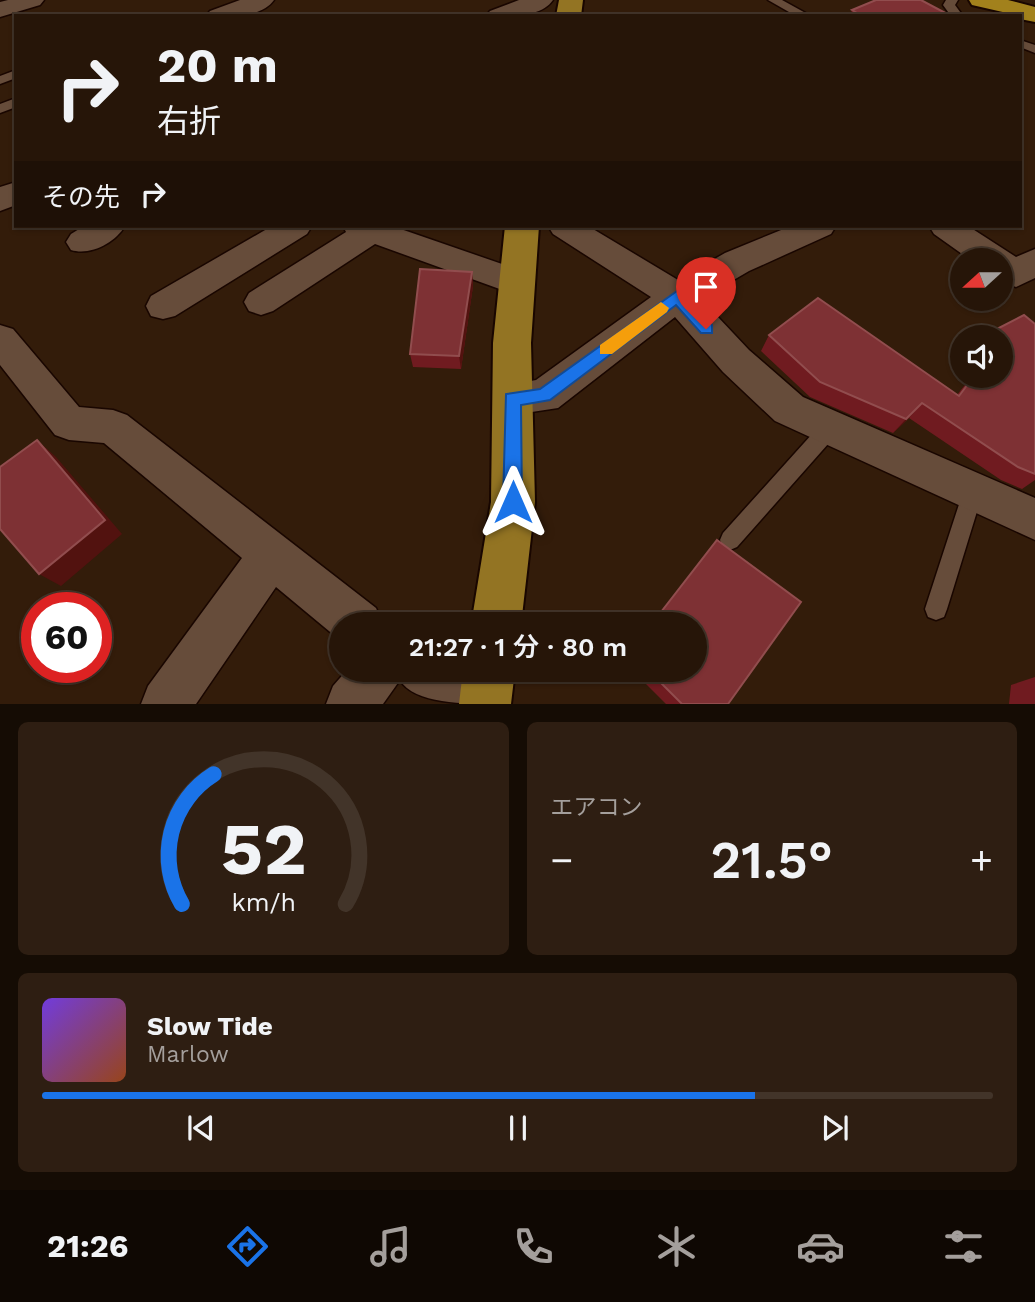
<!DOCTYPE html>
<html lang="ja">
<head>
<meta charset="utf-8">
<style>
  body { margin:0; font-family:"Work Sans","Noto Sans JP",sans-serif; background:#2e1e12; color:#f1f3f6; height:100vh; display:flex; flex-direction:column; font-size:26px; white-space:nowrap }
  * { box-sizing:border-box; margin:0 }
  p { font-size:23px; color:#a49f9c }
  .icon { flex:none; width:38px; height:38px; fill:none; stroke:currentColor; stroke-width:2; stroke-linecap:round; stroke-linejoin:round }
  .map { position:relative; height:704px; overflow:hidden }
  .drawer { display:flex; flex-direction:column; gap:18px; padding:18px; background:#150c04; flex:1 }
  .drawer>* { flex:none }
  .guide { position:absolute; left:14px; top:14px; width:1008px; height:214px; border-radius:0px; box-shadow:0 2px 5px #0004,0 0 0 2px #423429; background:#261508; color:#f1f3f6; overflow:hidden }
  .needle { width:46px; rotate:249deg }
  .controls { position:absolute; left:950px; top:248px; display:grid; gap:14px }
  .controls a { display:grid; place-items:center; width:63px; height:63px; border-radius:50%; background:#261508; box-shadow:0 2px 5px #0004,0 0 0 2px #423429; font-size:35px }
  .speed { position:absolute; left:21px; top:592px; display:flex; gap:14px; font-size:35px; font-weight:700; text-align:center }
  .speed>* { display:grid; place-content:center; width:91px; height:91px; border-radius:50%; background:#261508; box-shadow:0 2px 5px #0004,0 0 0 2px #423429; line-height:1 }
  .speed .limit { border:10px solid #d22; background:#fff; color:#111 }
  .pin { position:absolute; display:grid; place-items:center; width:60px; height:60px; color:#fff; margin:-72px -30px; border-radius:50% 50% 50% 0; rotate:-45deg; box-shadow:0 0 7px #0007 }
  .pin .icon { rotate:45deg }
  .me { position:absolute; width:77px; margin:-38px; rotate:0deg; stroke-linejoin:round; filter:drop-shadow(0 0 5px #0008) }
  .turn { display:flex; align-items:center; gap:24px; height:147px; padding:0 28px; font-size:32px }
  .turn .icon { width:91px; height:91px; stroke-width:2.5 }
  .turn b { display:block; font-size:49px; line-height:60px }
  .then { display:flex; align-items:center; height:66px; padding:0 28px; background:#0003; gap:14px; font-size:26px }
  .big { font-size:52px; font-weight:600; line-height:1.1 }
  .drawer .tile { flex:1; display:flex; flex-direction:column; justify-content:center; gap:10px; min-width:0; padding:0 24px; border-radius:10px; background:#2e1e12 }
  .drawer .dial { align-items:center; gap:0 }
  .dial svg { height:182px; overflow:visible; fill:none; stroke:#423429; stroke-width:7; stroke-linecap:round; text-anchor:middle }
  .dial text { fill:#f1f3f6; stroke:none }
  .song { display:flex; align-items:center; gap:21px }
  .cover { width:84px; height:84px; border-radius:10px; background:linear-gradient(135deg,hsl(260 70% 55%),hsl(20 70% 35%)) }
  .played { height:7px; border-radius:4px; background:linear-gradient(90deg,#1a73e8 75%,#423429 75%) }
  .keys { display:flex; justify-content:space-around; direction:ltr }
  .heat { display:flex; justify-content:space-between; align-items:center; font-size:38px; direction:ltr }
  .drawer .tiles { flex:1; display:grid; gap:18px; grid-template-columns:1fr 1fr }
  .tile:last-child { grid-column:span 2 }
  .trip { position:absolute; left:329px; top:612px; width:378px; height:70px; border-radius:35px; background:#261508; box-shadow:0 2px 5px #0004,0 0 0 2px #423429; font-weight:600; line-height:70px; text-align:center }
  .menu { display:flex; height:112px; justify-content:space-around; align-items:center; background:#0f0803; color:#a49f9c }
  .menu .icon { width:49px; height:49px }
  .menu .active { color:#1a73e8 }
  .menu b { font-size:32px; color:#f1f3f6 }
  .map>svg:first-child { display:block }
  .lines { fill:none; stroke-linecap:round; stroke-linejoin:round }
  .service-casing { stroke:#190600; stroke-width:3 }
  .minor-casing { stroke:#190600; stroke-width:3 }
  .primary-casing { stroke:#190600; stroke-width:4 }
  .trunk-casing { stroke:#190600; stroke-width:4 }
  .service { fill:#664c3a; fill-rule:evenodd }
  .minor { fill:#664c3a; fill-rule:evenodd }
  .primary { fill:#937423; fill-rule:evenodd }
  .trunk { fill:#a2811c; fill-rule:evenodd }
  .wall { fill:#701b20 }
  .shaded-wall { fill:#52120f }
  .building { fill:#7e3134; stroke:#914d4e; stroke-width:2 }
  .route { fill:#1a73e8; stroke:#114b97; stroke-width:2 }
  .slow { fill:#f59e0b }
</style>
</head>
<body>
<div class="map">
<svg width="1035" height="704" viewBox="0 0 1035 704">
  <rect width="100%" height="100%" fill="#331c0a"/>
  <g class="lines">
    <g class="service-casing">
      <path id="service" d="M768 0H782L811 16H796Z
        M946 0H958L955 5 963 16H951L943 5Z
        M1020 40 1035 45V53L1020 47Z
        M16 70V78L0 84V76Z
        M16 98V107L0 113V104Z
        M829 421 836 423 838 429 836 435 737 547 730 550 723 547 720 540 723 533 822 423Z
        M973 483 980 485 983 492 947 609 944 617 936 620 928 617 925 609 963 492 966 485Z"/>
    </g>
    <g class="minor-casing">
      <path id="minor" d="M8 0H44L40 5 0 17V2Z
        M240 0H274C261 19 226 16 206 16L210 11Z
        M519 0H553C540 19 506 16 486 16L490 11Z
        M16 182V205L0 211V187Z
        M84 226H125C115 243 90 256 71 250L66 242 71 234Z
        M272 226H312L307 234 175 316 163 319 151 316 146 306 151 296Z
        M343 226H392L528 273 533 282 528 291 516 295 375 244 273 311 261 315 249 311 244 302 249 293 346 232Z
        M548 226H588L678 280 725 253 791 226H836L831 234 749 271 701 299 749 350 803 397 1035 498V540L775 421 723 372 675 317 558 408 512 415 498 411 493 399 498 387 536 380 651 297 553 234Z
        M929 226H968L1016 257 1035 249V278L1016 287 1001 281V261H972L934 234Z
        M0 325 13 329 79 407 113 410 127 415 376 608 383 625H341V641L276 587 196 704H141L148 686 242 558 104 443 69 440 55 435 0 365Z
        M347 670H464L489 686 496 704C466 704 414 704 400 680L383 704H326L333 686Z"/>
    </g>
    <g class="primary-casing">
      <path id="primary" d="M559 0H583L581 16H556Z
        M505 226H539L531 343 535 502 521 625H471L491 502 493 343Z
        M463 670H515L511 704H459Z"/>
    </g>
    <g class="trunk-casing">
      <path id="trunk" d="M969 0H1008L1035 7V22L1020 19V16L972 5Z"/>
    </g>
    <use href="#service" class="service"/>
    <use href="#minor" class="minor"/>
    <use href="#primary" class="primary"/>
    <use href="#trunk" class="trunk"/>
  </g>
  <path class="wall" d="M852 10 951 16H850Z
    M472 272 473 286 461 369 413 367 410 354Z
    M1035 324V480L1022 489 1001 480 909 418 893 433 810 397 761 351 769 335 957 395 972 376H1001V338H988L993 331Z
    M632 670H695L728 704H666Z
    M1035 677V704H1009L1011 685Z"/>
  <path class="shaded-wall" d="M472 272 473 286 461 369 459 356Z
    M922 403 909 418 893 433 906 419Z
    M37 440 56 457 122 534 61 586 39 574Z"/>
  <path class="building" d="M876 0H921L951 16H862L852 10Z
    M420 269 472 272 459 356 410 354Z
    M818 298 959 396 974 376H1001V342L1003 339 993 331 1024 315 1035 324V474L1018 467 922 403 906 419 820 382 769 335Z
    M37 440 105 520 39 574 0 529V467Z
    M717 540 801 602 728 704H682L648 670H695V625H651Z"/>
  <path class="route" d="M677 291 682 292 712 325V333H701L676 305 550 400 521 405 522 502 519 509 513 511 506 509 503 502 506 394 540 389Z"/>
  <path class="slow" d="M661 302 669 308 667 312 612 354H600V345Z"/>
</svg>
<div class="controls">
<a><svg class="needle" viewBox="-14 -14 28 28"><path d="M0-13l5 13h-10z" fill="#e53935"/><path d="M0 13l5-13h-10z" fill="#a49f9c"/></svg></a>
<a><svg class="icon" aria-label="sound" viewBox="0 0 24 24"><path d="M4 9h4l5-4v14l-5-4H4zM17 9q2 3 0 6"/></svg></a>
</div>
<div class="speed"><div class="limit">60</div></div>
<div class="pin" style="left:706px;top:329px;background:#d93025"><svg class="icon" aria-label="arrive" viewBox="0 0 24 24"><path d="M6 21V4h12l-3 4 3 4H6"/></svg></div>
<svg class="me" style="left:513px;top:502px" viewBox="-20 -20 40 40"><path d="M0-17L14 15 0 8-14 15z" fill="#1a73e8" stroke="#fff" stroke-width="4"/></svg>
<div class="trip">21:27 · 1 分 · 80 m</div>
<div class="guide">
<div class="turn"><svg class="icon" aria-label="right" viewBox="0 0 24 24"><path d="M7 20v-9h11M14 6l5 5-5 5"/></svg><div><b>20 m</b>右折</div></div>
<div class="then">その先<svg class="icon" aria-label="right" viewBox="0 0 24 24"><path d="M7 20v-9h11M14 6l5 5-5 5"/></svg></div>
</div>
</div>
<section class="drawer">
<div class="tiles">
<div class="tile dial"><svg viewBox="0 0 100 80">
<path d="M14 69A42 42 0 1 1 86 69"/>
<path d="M14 69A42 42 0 0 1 28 12" stroke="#1a73e8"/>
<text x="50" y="56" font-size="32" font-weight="700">52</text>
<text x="50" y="72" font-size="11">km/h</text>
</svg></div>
<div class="tile"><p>エアコン</p>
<div class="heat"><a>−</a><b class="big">21.5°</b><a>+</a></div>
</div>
<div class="tile">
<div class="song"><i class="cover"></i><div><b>Slow Tide</b><p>Marlow</p></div></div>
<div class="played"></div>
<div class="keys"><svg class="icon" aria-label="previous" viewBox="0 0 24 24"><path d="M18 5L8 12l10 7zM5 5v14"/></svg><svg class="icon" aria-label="pause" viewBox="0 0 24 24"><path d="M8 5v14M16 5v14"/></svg><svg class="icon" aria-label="next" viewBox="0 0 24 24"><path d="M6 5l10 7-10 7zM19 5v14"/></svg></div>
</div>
</div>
</section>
<nav class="menu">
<b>21:26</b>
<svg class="icon active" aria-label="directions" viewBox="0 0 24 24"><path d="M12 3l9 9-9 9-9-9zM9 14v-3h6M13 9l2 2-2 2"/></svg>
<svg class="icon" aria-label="music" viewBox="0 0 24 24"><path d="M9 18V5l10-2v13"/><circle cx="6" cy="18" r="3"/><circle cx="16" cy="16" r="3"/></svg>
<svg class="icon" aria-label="phone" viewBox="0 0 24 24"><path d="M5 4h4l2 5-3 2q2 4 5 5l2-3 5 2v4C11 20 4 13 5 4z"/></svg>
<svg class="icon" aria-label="climate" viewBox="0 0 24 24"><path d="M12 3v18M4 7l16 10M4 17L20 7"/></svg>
<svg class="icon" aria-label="car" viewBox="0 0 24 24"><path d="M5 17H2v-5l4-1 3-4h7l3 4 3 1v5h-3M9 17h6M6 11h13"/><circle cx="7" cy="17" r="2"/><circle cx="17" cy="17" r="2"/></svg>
<svg class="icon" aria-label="filters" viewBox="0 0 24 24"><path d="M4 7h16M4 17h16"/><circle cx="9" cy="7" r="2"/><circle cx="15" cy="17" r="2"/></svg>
</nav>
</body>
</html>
